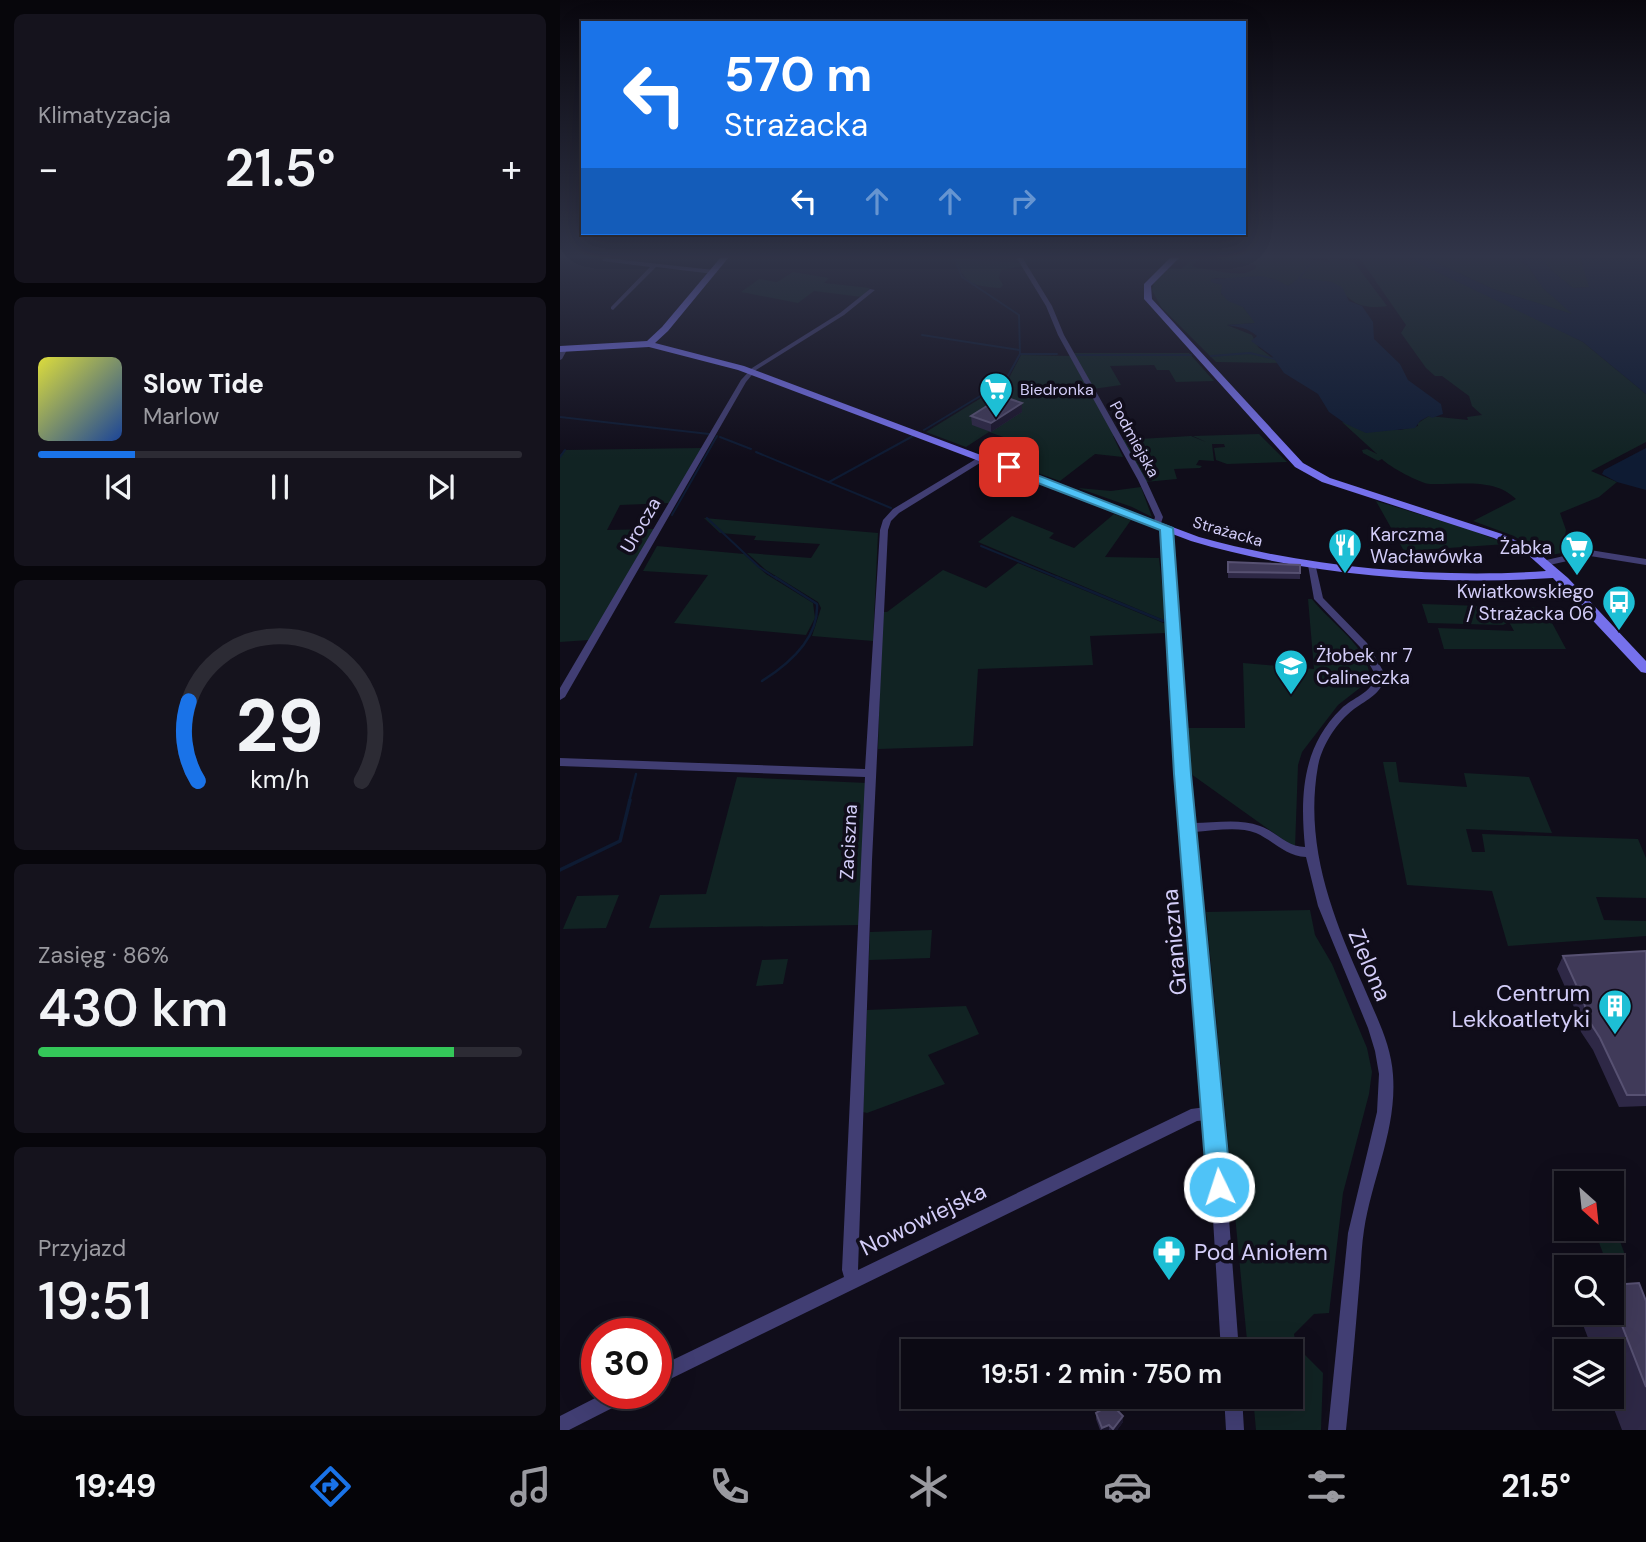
<!DOCTYPE html>
<html lang="pl">
<head>
<meta charset="utf-8">
<style>
  body { margin:0; font-family:"DM Sans",sans-serif; background:#15131d; color:#f1f3f6; height:100vh; display:flex; flex-direction:column; font-size:26px; white-space:nowrap }
  * { box-sizing:border-box; margin:0 }
  p { font-size:23px; color:#9a9aa0 }
  .icon { flex:none; width:38px; height:38px; fill:none; stroke:currentColor; stroke-width:2; stroke-linecap:round; stroke-linejoin:round }
  .map { position:relative; flex:1; overflow:hidden }
  .sheet { display:flex; flex-direction:column; gap:14px; padding:14px; background:#07060b; width:560px }
  .sheet>* { flex:none }
  .top-card { position:absolute; left:21px; top:21px; width:665px; height:214px; border-radius:0px; box-shadow:0 7px 28px #0002,0 0 0 2px #2c2b34; background:#1a73e8; color:#fff; overflow:hidden }
  .needle { width:46px; rotate:153deg }
  .buttons { position:absolute; left:994px; top:1171px; display:grid; gap:14px }
  .buttons a { display:grid; place-items:center; width:70px; height:70px; border-radius:0px; background:#0c0a14; box-shadow:0 7px 28px #0002,0 0 0 2px #2c2b34; font-size:35px }
  .speed { position:absolute; left:21px; top:1318px; display:flex; gap:14px; font-size:35px; font-weight:700; text-align:center }
  .speed>* { display:grid; place-content:center; width:91px; height:91px; border-radius:50%; background:#0c0a14; box-shadow:0 7px 28px #0002,0 0 0 2px #2c2b34; line-height:1 }
  .speed .limit { border:10px solid #d22; background:#fff; color:#111 }
  .pin { position:absolute; display:grid; place-items:center; width:60px; height:60px; color:#fff; margin:-30px; border-radius:14px; box-shadow:0 4px 10px #0006 }
  .me { position:absolute; width:77px; margin:-38px; rotate:356deg; stroke-linejoin:round; filter:drop-shadow(0 0 5px #0008) }
  .turn { display:flex; align-items:center; gap:24px; height:147px; padding:0 28px; font-size:32px }
  .turn .icon { width:91px; height:91px; stroke-width:2.5 }
  .turn b { display:block; font-size:49px; line-height:60px }
  .lanes { display:flex; align-items:center; height:66px; padding:0 28px; background:#0003; justify-content:center; gap:35px; direction:ltr }
  .lanes .off { opacity:.35 }
  .big { font-size:52px; font-weight:600; line-height:1.1 }
  .sheet .tile { flex:1; display:flex; flex-direction:column; justify-content:center; gap:10px; min-width:0; padding:0 24px; border-radius:10px; background:#15131d }
  .sheet .dial { align-items:center; gap:0 }
  .dial svg { height:182px; overflow:visible; fill:none; stroke:#2c2b34; stroke-width:7; stroke-linecap:round; text-anchor:middle }
  .dial text { fill:#f1f3f6; stroke:none }
  .song { display:flex; align-items:center; gap:21px }
  .cover { width:84px; height:84px; border-radius:10px; background:linear-gradient(135deg,hsl(60 70% 55%),hsl(220 70% 35%)) }
  .played { height:7px; border-radius:4px; background:linear-gradient(90deg,#1a73e8 20%,#2c2b34 20%) }
  .keys { display:flex; justify-content:space-around; direction:ltr }
  .heat { display:flex; justify-content:space-between; align-items:center; font-size:38px; direction:ltr }
  .charge { height:10px; border-radius:5px; background:linear-gradient(90deg,#34c759 86%,#2c2b34 0) }
  .trip { position:absolute; left:341px; top:1339px; width:402px; height:70px; border-radius:0px; background:#0c0a14; box-shadow:0 7px 28px #0002,0 0 0 2px #2c2b34; font-weight:600; line-height:70px; text-align:center }
  .menu { display:flex; height:112px; justify-content:space-around; align-items:center; background:#050408; color:#9a9aa0 }
  .menu .icon { width:49px; height:49px }
  .menu .selected { color:#1a73e8 }
  .menu b { font-size:32px; color:#f1f3f6 }
  main { display:flex; flex:1; min-height:0 }
  .map>svg:first-child { display:block }
  .green { fill:#112323 }
  .water { fill:#0e1b33 }
  .lines { fill:none; stroke-linecap:round; stroke-linejoin:round }
  .stream-far2 { stroke:#0e1b33; stroke-width:2 }
  .stream-far1 { stroke:#0e1b33; stroke-width:2.5 }
  .stream { stroke:#0e1b33; stroke-width:3.5 }
  .street { fill:#413e73; fill-rule:evenodd }
  .secondary { fill:#7671ec; fill-rule:evenodd }
  .wall { fill:#2e2846 }
  .shaded-wall { fill:#1b162d }
  .building { fill:#403a59; stroke:#575172; stroke-width:2 }
  .route { fill:#4fc3f7; stroke:#337fa1; stroke-width:2 }
  .labels { text-anchor:middle; stroke-width:7; stroke-linejoin:round; paint-order:stroke }
  .far-poi-label { font-size:16px; fill:#d3cdf8; stroke:#100d1a; text-anchor:start }
  .far-street-label { font-size:16px; fill:#d3cdf8; stroke:#100d1a }
  .street-label { font-size:19px; fill:#d3cdf8; stroke:#100d1a }
  .poi-label { font-size:19px; fill:#d3cdf8; stroke:#100d1a; text-anchor:start }
  .near-street-label { font-size:23px; fill:#d3cdf8; stroke:#100d1a }
  .near-poi-label { font-size:23px; fill:#d3cdf8; stroke:#100d1a; text-anchor:end }
</style>
</head>
<body>
<main>
<section class="sheet">
<div class="tile"><p>Klimatyzacja</p>
<div class="heat"><a>−</a><b class="big">21.5°</b><a>+</a></div>
</div>
<div class="tile">
<div class="song"><i class="cover"></i><div><b>Slow Tide</b><p>Marlow</p></div></div>
<div class="played"></div>
<div class="keys"><svg class="icon" aria-label="previous" viewBox="0 0 24 24"><path d="M18 5L8 12l10 7zM5 5v14"/></svg><svg class="icon" aria-label="pause" viewBox="0 0 24 24"><path d="M8 5v14M16 5v14"/></svg><svg class="icon" aria-label="next" viewBox="0 0 24 24"><path d="M6 5l10 7-10 7zM19 5v14"/></svg></div>
</div>
<div class="tile dial"><svg viewBox="0 0 100 80">
<path d="M14 69A42 42 0 1 1 86 69"/>
<path d="M14 69A42 42 0 0 1 10 34" stroke="#1a73e8"/>
<text x="50" y="56" font-size="32" font-weight="700">29</text>
<text x="50" y="72" font-size="11">km/h</text>
</svg></div>
<div class="tile"><p>Zasięg · 86%</p><b class="big">430 km</b><div class="charge"></div></div>
<div class="tile"><p>Przyjazd</p><b class="big">19:51</b></div>
</section>
<div class="map">
<svg width="1086" height="1430" viewBox="0 0 1086 1430">
  <rect width="100%" height="100%" fill="#100d1a"/>
  <path class="green" d="M648 257H750L747 259 769 262 765 257 794 262 827 306C798 310 792 302 772 282L738 279 728 286 710 278H654L663 286 661 294 683 307 696 323 667 325 692 335 698 347 719 363 656 362 601 307 592 290 594 283 610 268 621 269 633 259 638 260 632 266 637 268C656 269 681 280 696 268V265Z
    M799 257H846L985 323 1023 342 1086 394V442L1031 471 1057 482 1039 497 1000 513 1006 530 1002 553 985 556 954 536 913 521 956 499C934 477 899 485 870 484 861 484 828 466 822 459L818 461 803 453 802 450 807 449 817 454 782 422 840 430 858 426V423L869 416 908 420 907 417 922 415 912 406 909 396 882 376H875L866 368 841 333 846 325Z
    M864 257H956L968 266 983 288 1014 315 933 289Z
    M980 257H1020L1030 287 1013 288 993 272Z
    M396 258 462 263 464 266 441 270 439 278 443 285 440 288C414 286 404 285 396 258Z
    M233 272 269 278 264 283 310 288 302 297 254 291 238 303 181 292 199 279 217 282Z
    M514 353H629L654 381 616 382 609 370H597L594 365 550 366 561 385 533 389Z
    M461 355 512 356 556 437 553 436 563 457 535 454 500 481 450 463 472 447 429 432 406 447 366 432 447 382Z
    M699 434 727 462 667 464 656 460 654 448 665 447 664 444H652L654 461 639 460 636 465 642 466 640 468 614 469 617 479 585 482 562 440 631 436 646 442 633 436Z
    M142 448 110 503 60 505 47 530 95 529 29 640 0 642V455L4 450Z
    M581 487 592 517 572 507 518 488 551 491Z
    M816 501 911 530 947 544 844 551Z
    M554 514 571 520 545 557 599 558 606 621 418 542 452 516 494 533 489 538 514 548Z
    M144 518 318 533 313 641 252 636 261 608 258 602 206 570 187 553 251 558 260 544 194 540 196 536 160 533Z
    M97 546 184 554 206 574 253 603 255 618 246 635 114 623 148 575 83 571Z
    M458 563 606 624V633L530 636 533 665 418 669 413 746 318 749 322 612H327L383 570 426 588Z
    M748 599H752C771 624 810 647 810 680L778 705 742 752 738 765 735 848 631 774 627 728H685L683 663 754 669Z
    M862 604 984 608 1006 649H884L878 628 954 631 949 622 943 625 868 623Z
    M823 762H836L839 782 907 787 904 773 969 777 992 833 906 829 912 852H925L922 834 1078 839 1086 858V898L1036 897 1044 920 1086 921V936L948 946 932 891 847 885Z
    M177 777 307 783 300 925 89 928 100 895 146 894Z
    M59 895 46 928 3 929 17 896Z
    M750 910 755 935 772 964 807 1048 812 1072 809 1094 783 1193 769 1313 754 1314 734 1334 736 1346 763 1373 761 1430H696L693 1397 732 1396V1351H688L646 912Z
    M372 930 370 958 309 960 310 932Z
    M228 959 223 984 196 986 202 960Z
    M406 1006 419 1034 368 1055 385 1084 307 1113 303 1112 307 1010Z
    M1052 1219 1065 1255 1044 1256 1034 1229 1052 1228Z"/>
  <path class="water" d="M846 257H864L933 289 1012 314 983 288 968 266 956 257H980L993 272 1013 288 1029 287 1020 257H1074L1086 260V394L1023 342Z
    M702 276 717 280 728 286 739 278 772 282 782 287 789 301 802 306 813 322 814 339 840 364 848 380 881 404 883 414 872 418 869 416 860 421 855 428 806 433 786 424 769 412 758 394 724 373 712 356 691 341 697 336C686 327 681 328 667 325L695 323 683 307 668 301 661 293 662 285 651 282V279Z
    M1086 448V490L1057 482 1042 474 1044 470Z"/>
  <g class="lines">
    <path class="stream-far2" d="M394 257 402 277 459 315 460 354H497
      M739 278 750 264
      M362 335 459 350
      M517 355H631
      M651 356 690 353 715 359
      M0 417 149 434
      M364 430 445 381 460 354
      M160 437 191 449
      M196 452 331 508
      M0 457 5 450
      M269 482 353 436
      M112 515 157 436
      M147 518 199 567 217 579
      M421 546 501 579"/>
    <path class="stream-far1" d="M496 577 603 621
      M202 681C229 664 259 639 257 604L215 577
      M69 802 76 774"/>
    <path class="stream" d="M0 870 60 841 70 800"/>
    <path class="street" d="M456 257H462L492 306 504 335 586 480 603 517 600 526 597 527 593 524 595 517 578 480 498 335 486 306Z
      M45 258 154 270 157 272 154 274 96 267 53 310 51 309V307L90 267 43 261 42 260Z
      M310 289 315 290 284 315 196 370 186 382 5 697 0 700V688L181 380 192 368 280 313Z
      M3 347 8 348 2 359 0 360V351Z
      M421 456H427L428 458 339 513 331 521 328 530 312 860 298 1270 631 1109 646 1107 617 774 602 528 606 525 610 528 633 823C655 823 679 818 700 826 717 832 727 847 745 847 740 796 742 747 781 709 793 697 811 694 816 676L800 647 754 599 748 565 752 562 755 563 763 598 807 643 826 676C821 694 808 699 794 709 777 722 762 745 758 766 744 844 772 916 803 985 815 1014 831 1043 833 1075 837 1129 812 1178 804 1230 801 1249 801 1269 799 1288 795 1335 791 1383 786 1430H768L788 1233 817 1112 819 1074 815 1051 808 1028 758 906 746 857C725 856 714 841 696 833 678 826 653 831 634 832L661 1113 679 1351H661L647 1120 637 1121 96 1386V1368L284 1277 282 1270 305 777 0 766V758L305 769 320 530 323 520 333 509Z
      M1030 550 1086 559V565L1030 556 985 566 981 563 982 561Z
      M45 1393H73L70 1399 9 1430H0V1416Z
      M664 1396H682L684 1430H666Z"/>
    <path class="secondary" d="M161 257H169L108 331 95 343 184 366 639 537C745 567 875 579 986 571L966 553 934 538 762 482 735 467 584 299V284L611 257H620L591 286 592 299 743 463 770 478 942 534 974 549 1008 578 1086 661V673L1081 672 993 578C873 586 746 575 631 541L178 370 89 347 0 352V346L87 341 102 327Z"/>
  </g>
  <path class="wall" d="M447 402 462 403V412L431 432 412 425 411 416Z
    M668 562 740 573V579L668 578Z
    M1086 951V1106L1059 1107 1033 1050 1021 1032 1017 1014 997 969 1003 956Z
    M1052 1285 1086 1301V1430H1062L1049 1396H1052V1351H1033L1020 1317 1024 1312H1052Z
    M536 1413 563 1416V1422L557 1430H540L536 1419Z"/>
  <path class="shaded-wall" d="M462 403V412L431 432V423Z
    M563 1416V1422L557 1430H553Z
    M549 1425V1430H542V1428Z"/>
  <path class="building" d="M438 399 447 402 450 399 462 403 431 423 411 416Z
    M668 562 740 565V573L668 572Z
    M1086 951V1095H1067L1040 1038 1028 1019 1024 1002 1003 956Z
    M1079 1283 1086 1301V1387L1052 1300V1285Z
    M551 1404 563 1416 553 1429 549 1425 542 1428 536 1413Z"/>
  <linearGradient id="sky" x2="0" y2="1"><stop stop-color="#09070e"/><stop offset="0.56" stop-color="#313549"/><stop offset="1" stop-color="#313549" stop-opacity="0"/></linearGradient>
  <rect width="1086" height="458" fill="url(#sky)"/>
  <path class="route" d="M449 464 613 528 631 774 671 1187 667 1195 659 1199 651 1195 647 1187 614 774 600 530 444 470V465Z"/>
  <defs>
    <g id="supermarket-pin" transform="scale(1.75)"><path d="M0 17L-7.5 6A9.5 9.5 0 1 1 7.5 6Z" fill="#1dbfd5" stroke="#100d1a"/><path d="M-6-5.5h2.5l.6 2H6L4.5 2H-2.5L-4.4-4H-6ZM-1.5 3.2a1.3 1.3 0 1 0 .1 0ZM3 3.2a1.3 1.3 0 1 0 .1 0Z" fill="#fff"/></g>
    <g id="restaurant-pin" transform="scale(1.75)"><path d="M0 17L-7.5 6A9.5 9.5 0 1 1 7.5 6Z" fill="#1dbfd5" stroke="#100d1a"/><path d="M-5-6h1v4h1v-4h1v4h1v-4h1v5L-1.5 .5V6h-2V.5L-5-1ZM5-6V6H3V1.5H1.5Q1.5-4 5-6Z" fill="#fff"/></g>
    <g id="bus-pin" transform="scale(1.75)"><path d="M0 17L-7.5 6A9.5 9.5 0 1 1 7.5 6Z" fill="#1dbfd5" stroke="#100d1a"/><path d="M-5-6H5V4H4V6H2V4H-2V6H-4V4H-5ZM-3.5-4V0h7V-4ZM-3.5 1.2v1.5H-2V1.2ZM2 1.2v1.5H3.5V1.2Z" fill="#fff"/></g>
    <g id="school-pin" transform="scale(1.75)"><path d="M0 17L-7.5 6A9.5 9.5 0 1 1 7.5 6Z" fill="#1dbfd5" stroke="#100d1a"/><path d="M0-5L7-2L0 1L-7-2ZM-4 1L0 2.5L4 1V4Q0 6-4 4Z" fill="#fff"/></g>
    <g id="building-pin" transform="scale(1.75)"><path d="M0 17L-7.5 6A9.5 9.5 0 1 1 7.5 6Z" fill="#1dbfd5" stroke="#100d1a"/><path d="M-4-6H4V6H1V3H-1V6H-4ZM-2.5-4.3h1.7v1.8h-1.7ZM.8-4.3h1.7v1.8H.8ZM-2.5-1h1.7V.8h-1.7ZM.8-1h1.7V.8H.8Z" fill="#fff"/></g>
    <g id="pharmacy-pin" transform="scale(1.75)"><path d="M0 17L-7.5 6A9.5 9.5 0 1 1 7.5 6Z" fill="#1dbfd5" stroke="#100d1a"/><path d="M-2-6h4v4h4v4h-4v4h-4v-4h-4v-4h4Z" fill="#fff"/></g>
  </defs>
  <g fill-rule="evenodd">
    <use href="#supermarket-pin" x="436" y="389"/>
    <use href="#restaurant-pin" x="785" y="545"/>
    <use href="#supermarket-pin" x="1017" y="547"/>
    <use href="#bus-pin" x="1059" y="602"/>
    <use href="#school-pin" x="731" y="666"/>
    <use href="#building-pin" x="1055" y="1006"/>
    <use href="#pharmacy-pin" x="609" y="1252"/>
  </g>
  <g class="labels">
    <g class="far-poi-label">
      <text x="460" y="395">Biedronka</text>
    </g>
    <g class="far-street-label">
      <text transform="translate(575 439) rotate(61)" y="6">Podmiejska</text>
      <text transform="translate(668 531) rotate(16)" y="6">Strażacka</text>
    </g>
    <g class="street-label">
      <text transform="translate(80 525) rotate(-60)" y="7">Urocza</text>
      <text transform="translate(288 842) rotate(-87)" y="7">Zaciszna</text>
    </g>
    <g class="poi-label">
      <text x="810" y="541">Karczma<tspan x="810" dy="22">Wacławówka</tspan></text>
      <text x="992" y="554" text-anchor="end">Żabka</text>
      <text x="1034" y="598" text-anchor="end">Kwiatkowskiego<tspan x="1034" dy="22">/ Strażacka 06</tspan></text>
      <text x="756" y="662">Żłobek nr 7<tspan x="756" dy="22">Calineczka</tspan></text>
    </g>
    <g class="near-street-label">
      <text transform="translate(614 942) rotate(-95)" y="8">Graniczna</text>
      <text transform="translate(810 965) rotate(67)" y="8">Zielona</text>
      <text transform="translate(363 1219) rotate(-26)" y="8">Nowowiejska</text>
    </g>
    <g class="near-poi-label">
      <text x="1030" y="1001">Centrum<tspan x="1030" dy="26">Lekkoatletyki</tspan></text>
      <text x="634" y="1260" text-anchor="start">Pod Aniołem</text>
    </g>
  </g>
</svg>
<div class="buttons">
<a><svg class="needle" viewBox="-14 -14 28 28"><path d="M0-13l5 13h-10z" fill="#e53935"/><path d="M0 13l5-13h-10z" fill="#9a9aa0"/></svg></a>
<a><svg class="icon" aria-label="search" viewBox="0 0 24 24"><circle cx="10" cy="10" r="6"/><path d="M15 15l6 6"/></svg></a>
<a><svg class="icon" aria-label="layers" viewBox="0 0 24 24"><path d="M12 4l9 5-9 5-9-5zM3 14l9 5 9-5"/></svg></a>
</div>
<div class="speed"><div class="limit">30</div></div>
<div class="pin" style="left:449px;top:467px;background:#d93025"><svg class="icon" aria-label="arrive" viewBox="0 0 24 24"><path d="M6 21V4h12l-3 4 3 4H6"/></svg></div>
<svg class="me" style="left:659px;top:1187px" viewBox="-20 -20 40 40"><circle r="17" fill="#4fc3f7" stroke="#fff" stroke-width="3"/><path d="M0-11L8 9 0 5-8 9z" fill="#fff"/></svg>
<div class="trip">19:51 · 2 min · 750 m</div>
<div class="top-card">
<div class="turn"><svg class="icon" aria-label="left" viewBox="0 0 24 24"><path d="M17 20v-9H6M10 6l-5 5 5 5"/></svg><div><b>570 m</b>Strażacka</div></div>
<div class="lanes"><svg class="icon" aria-label="left" viewBox="0 0 24 24"><path d="M17 20v-9H6M10 6l-5 5 5 5"/></svg><svg class="icon off" aria-label="ahead" viewBox="0 0 24 24"><path d="M12 20V5M6 11l6-6 6 6"/></svg><svg class="icon off" aria-label="ahead" viewBox="0 0 24 24"><path d="M12 20V5M6 11l6-6 6 6"/></svg><svg class="icon off" aria-label="right" viewBox="0 0 24 24"><path d="M7 20v-9h11M14 6l5 5-5 5"/></svg></div>
</div>
</div>
</main>
<nav class="menu">
<b>19:49</b>
<svg class="icon selected" aria-label="directions" viewBox="0 0 24 24"><path d="M12 3l9 9-9 9-9-9zM9 14v-3h6M13 9l2 2-2 2"/></svg>
<svg class="icon" aria-label="music" viewBox="0 0 24 24"><path d="M9 18V5l10-2v13"/><circle cx="6" cy="18" r="3"/><circle cx="16" cy="16" r="3"/></svg>
<svg class="icon" aria-label="phone" viewBox="0 0 24 24"><path d="M5 4h4l2 5-3 2q2 4 5 5l2-3 5 2v4C11 20 4 13 5 4z"/></svg>
<svg class="icon" aria-label="climate" viewBox="0 0 24 24"><path d="M12 3v18M4 7l16 10M4 17L20 7"/></svg>
<svg class="icon" aria-label="car" viewBox="0 0 24 24"><path d="M5 17H2v-5l4-1 3-4h7l3 4 3 1v5h-3M9 17h6M6 11h13"/><circle cx="7" cy="17" r="2"/><circle cx="17" cy="17" r="2"/></svg>
<svg class="icon" aria-label="filters" viewBox="0 0 24 24"><path d="M4 7h16M4 17h16"/><circle cx="9" cy="7" r="2"/><circle cx="15" cy="17" r="2"/></svg>
<b>21.5°</b>
</nav>
</body>
</html>
